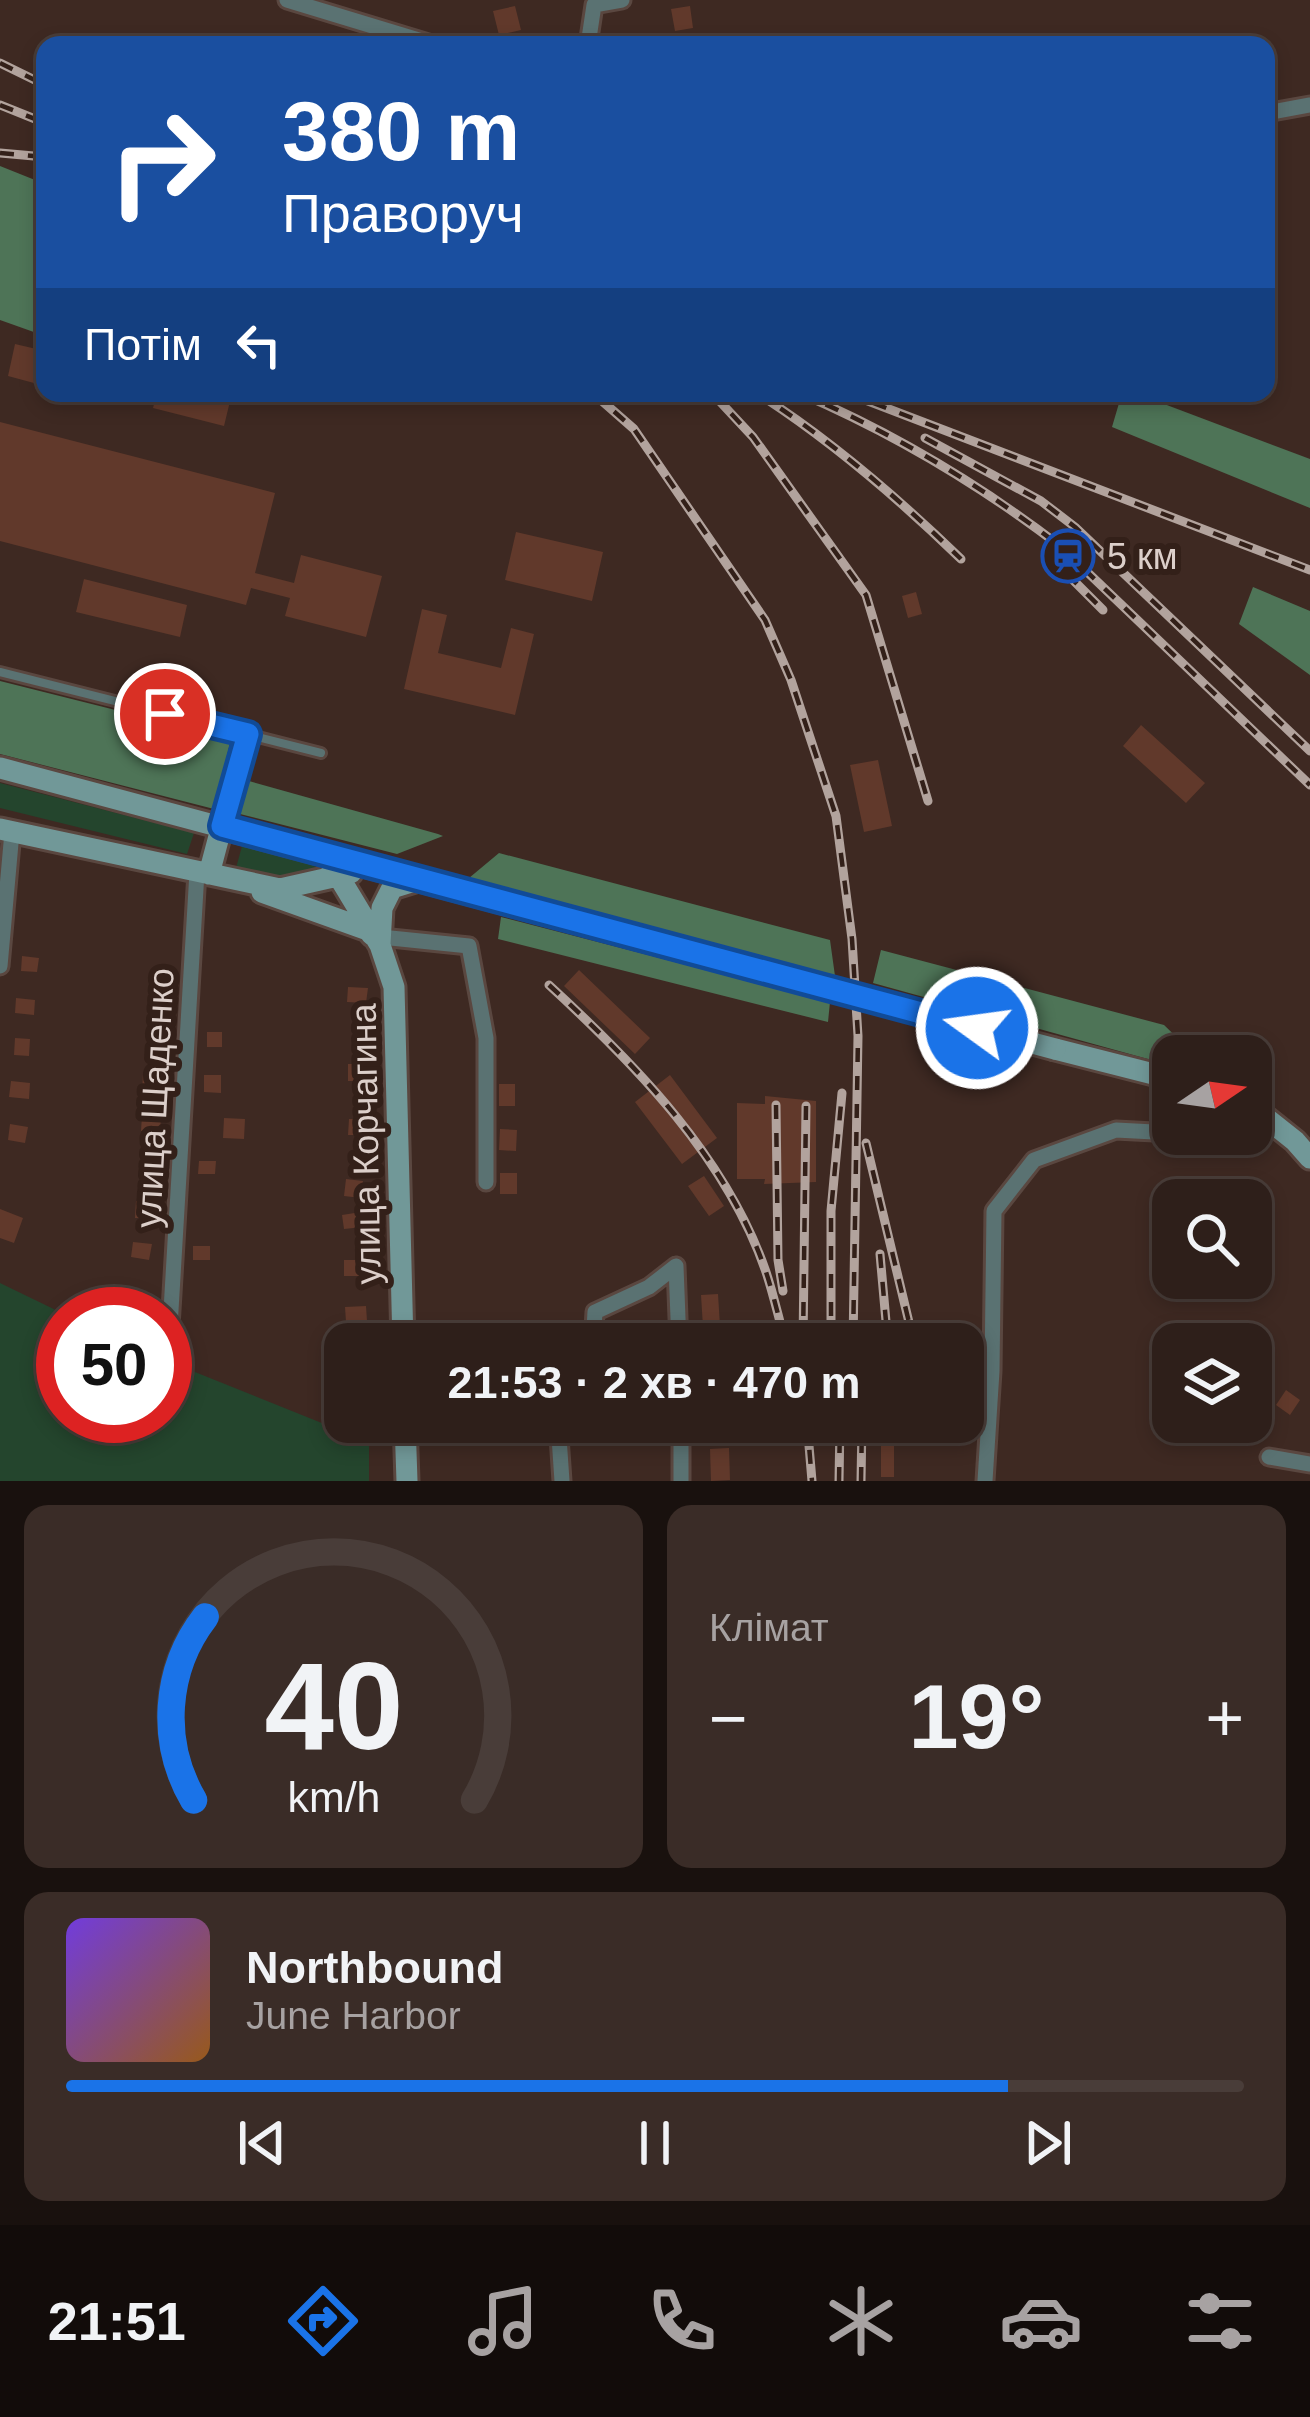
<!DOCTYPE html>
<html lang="uk">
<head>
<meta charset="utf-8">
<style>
  body { margin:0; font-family:Arial,sans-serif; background:#3a2c27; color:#f1f3f6; height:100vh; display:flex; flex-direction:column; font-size:45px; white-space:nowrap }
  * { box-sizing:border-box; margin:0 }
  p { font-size:39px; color:#a7a2a2 }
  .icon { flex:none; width:66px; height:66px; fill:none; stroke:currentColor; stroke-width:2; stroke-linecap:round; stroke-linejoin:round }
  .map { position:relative; height:1481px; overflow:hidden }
  .panel { display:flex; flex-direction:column; gap:24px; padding:24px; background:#19110e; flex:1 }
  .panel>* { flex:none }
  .top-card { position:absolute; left:36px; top:36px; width:1239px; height:366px; border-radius:24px; box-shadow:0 6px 18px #0003,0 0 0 3px #493d39; background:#1a4fa0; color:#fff; overflow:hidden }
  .needle { width:78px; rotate:77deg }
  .controls { position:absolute; left:1152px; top:1035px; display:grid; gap:24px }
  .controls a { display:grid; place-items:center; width:120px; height:120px; border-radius:24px; background:#2e1f1a; box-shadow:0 6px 18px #0003,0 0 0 3px #493d39; font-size:60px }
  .speed { position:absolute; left:36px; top:1287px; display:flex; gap:24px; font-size:60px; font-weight:700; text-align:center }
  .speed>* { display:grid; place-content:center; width:156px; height:156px; border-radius:50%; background:#2e1f1a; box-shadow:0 6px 18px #0003,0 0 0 3px #493d39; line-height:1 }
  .speed .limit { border:18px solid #d22; background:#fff; color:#111 }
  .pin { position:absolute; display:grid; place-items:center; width:102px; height:102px; color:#fff; margin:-51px; border:6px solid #fff; border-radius:50%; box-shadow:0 3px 12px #0007 }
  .me { position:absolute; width:132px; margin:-66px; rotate:284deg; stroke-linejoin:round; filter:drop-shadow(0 0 9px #0008) }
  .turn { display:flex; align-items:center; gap:42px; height:252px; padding:0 48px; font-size:54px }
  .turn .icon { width:156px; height:156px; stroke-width:2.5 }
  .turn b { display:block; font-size:84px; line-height:102px }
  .then { display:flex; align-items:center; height:114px; padding:0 48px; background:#0003; gap:24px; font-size:45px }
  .big { font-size:90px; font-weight:700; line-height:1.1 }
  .panel .tile { flex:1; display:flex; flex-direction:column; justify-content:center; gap:18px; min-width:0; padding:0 42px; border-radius:24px; background:#3a2c27 }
  .panel .dial { align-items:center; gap:0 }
  .dial svg { height:312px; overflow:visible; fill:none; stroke:#493d39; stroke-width:7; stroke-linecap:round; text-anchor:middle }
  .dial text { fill:#f1f3f6; stroke:none }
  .song { display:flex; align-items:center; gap:36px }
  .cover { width:144px; height:144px; border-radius:18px; background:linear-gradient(135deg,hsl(260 70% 55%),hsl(30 70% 35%)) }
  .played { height:12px; border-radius:6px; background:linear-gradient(90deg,#1a73e8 80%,#493d39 80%) }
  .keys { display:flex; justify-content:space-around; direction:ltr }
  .heat { display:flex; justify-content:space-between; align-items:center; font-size:66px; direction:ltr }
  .panel .tiles { flex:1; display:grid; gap:24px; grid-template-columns:1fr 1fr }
  .tile:last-child { grid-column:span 2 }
  .trip { position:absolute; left:324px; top:1323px; width:660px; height:120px; border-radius:24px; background:#2e1f1a; box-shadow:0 6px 18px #0003,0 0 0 3px #493d39; font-weight:700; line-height:120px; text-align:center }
  .dock { display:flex; height:192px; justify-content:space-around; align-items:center; background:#120c0a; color:#a7a2a2 }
  .dock .icon { width:84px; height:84px }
  .dock .selected { color:#1a73e8 }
  .dock b { font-size:54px; color:#f1f3f6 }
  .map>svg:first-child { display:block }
  .green { fill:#24452d }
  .forest { fill:#4e7457 }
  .building { fill:#61392b }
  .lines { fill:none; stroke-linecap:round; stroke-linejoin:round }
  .lane-casing { stroke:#5a4740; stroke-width:14 }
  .street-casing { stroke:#5a4740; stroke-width:21 }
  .secondary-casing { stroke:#5a4740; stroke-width:27 }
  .lane { stroke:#5a7272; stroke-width:8 }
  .street { stroke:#5a7272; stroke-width:15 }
  .secondary { stroke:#719898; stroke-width:21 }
  .rail-casing { stroke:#b2a39d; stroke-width:9 }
  .rail { stroke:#332019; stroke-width:4.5; stroke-dasharray:14; stroke-linecap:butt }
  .secondary-bridge-casing { stroke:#5a4740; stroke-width:27; stroke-linecap:butt }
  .secondary-bridge { stroke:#719898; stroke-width:21 }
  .route-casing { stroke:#114b97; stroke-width:30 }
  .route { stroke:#1a73e8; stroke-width:21 }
  .labels { text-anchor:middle; stroke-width:12; stroke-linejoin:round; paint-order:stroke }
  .poi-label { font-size:36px; fill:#dccfca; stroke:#332019; text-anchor:start }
  .street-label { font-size:36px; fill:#dccfca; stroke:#332019 }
</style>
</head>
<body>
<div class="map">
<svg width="1310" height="1481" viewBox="0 0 1310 1481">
  <rect width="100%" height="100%" fill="#3e2922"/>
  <path class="green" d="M0 783 194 833 187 854 0 808Z
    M242 846 313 863 319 873 271 876 236 868Z
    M0 1283 64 1314 63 1416H165V1360L369 1442V1481H0Z"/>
  <path class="forest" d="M0 166 45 184V336L0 320Z
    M1122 393H1135L1310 459V508L1112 427Z
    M1253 587 1310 611V675L1239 624Z
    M0 681 231 739 214 809 0 754Z
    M249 781 438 834 443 836 397 854 240 814Z
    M499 853 830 940 835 976 469 878Z
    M501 917 830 1002 828 1022 498 939Z
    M881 950 1164 1025 1192 1052 1191 1056H1173V1066L873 983Z"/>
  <path class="building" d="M515 6 521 30 499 35 493 11Z
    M690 6 693 28 675 31 671 9Z
    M15 344 45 351V386L8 376Z
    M157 393H232L224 426 153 408Z
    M0 422 275 493 255 573 294 583 301 555 382 576 366 637 285 616 290 598 251 588 246 605 0 541Z
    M516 532 603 552 592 601 505 580Z
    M84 579 187 605 180 637 76 612Z
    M916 592 922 614 908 618 902 596Z
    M422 609 447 615 438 653 501 668 511 628 534 634 515 715 404 689Z
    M1141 725 1205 783 1186 803 1123 746Z
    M878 760 892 826 864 832 850 765Z
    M22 956 39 958 37 972 21 971Z
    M579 970 650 1038 635 1054 564 986Z
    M348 987 368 988 366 1003 347 1002Z
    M154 992 169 994 167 1009 151 1007Z
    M16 998 35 1000 34 1015 15 1013Z
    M207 1032H222V1047H207Z
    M149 1033 165 1034 164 1049 148 1048Z
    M15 1038 30 1039 29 1056 14 1055Z
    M348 1064H365V1081H348Z
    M143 1074 162 1075 161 1093 142 1092Z
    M204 1075H221V1093L204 1092Z
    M670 1075 717 1138 682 1164 635 1102Z
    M11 1081 30 1083 29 1099 9 1097Z
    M499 1084H515V1106H499Z
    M765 1096 816 1101V1182L764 1184 765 1179H737V1103L765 1104Z
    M142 1115 161 1117 160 1132 141 1131Z
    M224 1118 245 1119 244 1139 223 1138Z
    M349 1119H365L364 1135H348Z
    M10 1124 28 1127 25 1143 8 1140Z
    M500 1129 517 1130 516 1151 499 1150Z
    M141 1160 158 1161 157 1175 140 1173Z
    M199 1161H216L215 1174H198Z
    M500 1173H517V1194H500Z
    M704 1176 724 1206 709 1216 688 1186Z
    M346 1179 363 1181 361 1198 344 1196Z
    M136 1201 155 1202 154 1218H135Z
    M0 1209 23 1218 14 1243 0 1238Z
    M361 1212 363 1227 344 1229 342 1215Z
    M133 1242 152 1244 149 1260 131 1257Z
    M193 1246H210V1260H193Z
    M344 1260H364V1276H344Z
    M121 1291 143 1294 140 1314 118 1312Z
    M718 1294 721 1342 704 1343 701 1295Z
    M366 1306 367 1321 346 1322 345 1307Z
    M1286 1390 1300 1400 1290 1415 1276 1405Z
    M881 1444H894V1477H881Z
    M729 1448 730 1480 711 1481 710 1449Z"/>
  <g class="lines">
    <g class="lane-casing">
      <path id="lane" d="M0 672 321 753
        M223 820 247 734"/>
    </g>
    <g class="street-casing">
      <path id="street" d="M287 0 435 45
        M588 45 594 5 622 0
        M1266 113 1310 105
        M381 937 469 946 486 1038V1182
        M0 966 12 832
        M676 1266 679 1344
        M170 1327 197 872
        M593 1344 595 1312 649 1287 676 1266
        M681 1422V1481
        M1269 1457 1310 1464
        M562 1481 559 1437 571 1422
        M985 1481 992 1371 994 1211 1034 1160 1116 1130 1173 1133"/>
    </g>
    <g class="secondary-casing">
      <path id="secondary" d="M0 768 701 955
        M0 829 280 889 351 873
        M324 852 380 945 394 987 403 1344
        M209 874 222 825
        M262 892 368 930 372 935
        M380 944 382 908 392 888 421 879
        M1055 1049 1173 1079
        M1251 1106 1295 1141 1310 1158
        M405 1422 407 1481"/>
    </g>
    <use href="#lane" class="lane"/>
    <use href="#street" class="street"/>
    <use href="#secondary" class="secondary"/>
    <g class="rail-casing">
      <path id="rail" d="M0 63 45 85
        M0 105 45 123
        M0 153 45 157
        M593 393 634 429 765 620 791 680 836 816 852 939 858 1036 853 1344
        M712 393 753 437 866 595 928 801
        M757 393C832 441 897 497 961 559
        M800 393C893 433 979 484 1060 546L1310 785
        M847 393 1310 570
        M925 438 1041 501 1075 527 1310 751
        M1067 574 1103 610
        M549 985C636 1065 727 1158 766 1272 774 1296 779 1320 786 1344
        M776 1105 778 1260 783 1291
        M866 1143 913 1339
        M880 1254 888 1344
        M803 1344 806 1106
        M831 1344V1211L842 1093
        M807 1422 812 1481
        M895 1439V1422
        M839 1481 840 1422
        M861 1481 862 1422"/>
    </g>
    <use href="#rail" class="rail"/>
    <g class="secondary-bridge-casing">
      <path id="secondary-bridge" d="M701 955 1055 1049"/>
    </g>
    <use href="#secondary-bridge" class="secondary-bridge"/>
  </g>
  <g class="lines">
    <g class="route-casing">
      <path id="route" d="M165 714 248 734 222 826 977 1028"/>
    </g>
    <use href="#route" class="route"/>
  </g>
  <defs>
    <g id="station-ring" transform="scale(2.7)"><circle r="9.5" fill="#332019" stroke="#1a4fb4" stroke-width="1.5"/><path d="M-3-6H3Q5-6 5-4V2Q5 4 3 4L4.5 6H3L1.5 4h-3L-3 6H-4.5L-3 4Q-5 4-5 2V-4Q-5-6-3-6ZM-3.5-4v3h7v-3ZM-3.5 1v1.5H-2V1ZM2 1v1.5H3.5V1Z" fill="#1a4fb4"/></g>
  </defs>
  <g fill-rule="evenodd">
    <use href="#station-ring" x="1068" y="556"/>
  </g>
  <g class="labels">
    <g class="poi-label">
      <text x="1107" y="569">5 км</text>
    </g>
    <g class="street-label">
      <text transform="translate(154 1098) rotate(-87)" y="13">улица Щаденко</text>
      <text transform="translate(365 1144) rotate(-91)" y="13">улица Корчагина</text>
    </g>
  </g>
</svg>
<div class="controls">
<a><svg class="needle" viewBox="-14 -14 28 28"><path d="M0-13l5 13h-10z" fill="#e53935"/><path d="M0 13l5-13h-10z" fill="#a7a2a2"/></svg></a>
<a><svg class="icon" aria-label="search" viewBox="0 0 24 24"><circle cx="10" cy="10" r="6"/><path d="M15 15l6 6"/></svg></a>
<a><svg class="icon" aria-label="layers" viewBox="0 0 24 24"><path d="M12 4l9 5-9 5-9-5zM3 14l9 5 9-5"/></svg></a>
</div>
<div class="speed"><div class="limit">50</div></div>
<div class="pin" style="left:165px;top:714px;background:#d93025"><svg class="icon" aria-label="arrive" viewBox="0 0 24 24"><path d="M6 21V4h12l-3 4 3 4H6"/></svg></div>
<svg class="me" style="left:977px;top:1028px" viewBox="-20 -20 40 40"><circle r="17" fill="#1a73e8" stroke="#fff" stroke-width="3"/><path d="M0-11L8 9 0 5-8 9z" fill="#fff"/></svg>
<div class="trip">21:53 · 2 хв · 470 m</div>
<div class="top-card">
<div class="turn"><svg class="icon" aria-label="right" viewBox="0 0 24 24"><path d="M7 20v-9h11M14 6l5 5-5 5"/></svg><div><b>380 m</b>Праворуч</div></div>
<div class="then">Потім<svg class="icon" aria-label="left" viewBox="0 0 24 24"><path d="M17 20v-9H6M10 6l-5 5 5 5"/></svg></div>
</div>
</div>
<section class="panel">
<div class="tiles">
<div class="tile dial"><svg viewBox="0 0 100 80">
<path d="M14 69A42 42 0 1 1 86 69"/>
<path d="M14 69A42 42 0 0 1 17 22" stroke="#1a73e8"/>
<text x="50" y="56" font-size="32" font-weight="700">40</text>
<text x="50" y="72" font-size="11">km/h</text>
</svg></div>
<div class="tile"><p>Клімат</p>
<div class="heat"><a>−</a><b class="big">19°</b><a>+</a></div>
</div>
<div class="tile">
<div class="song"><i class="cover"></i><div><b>Northbound</b><p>June Harbor</p></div></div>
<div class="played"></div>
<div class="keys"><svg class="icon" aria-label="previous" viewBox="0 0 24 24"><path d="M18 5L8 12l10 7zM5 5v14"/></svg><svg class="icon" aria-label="pause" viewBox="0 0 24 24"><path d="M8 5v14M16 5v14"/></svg><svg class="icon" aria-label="next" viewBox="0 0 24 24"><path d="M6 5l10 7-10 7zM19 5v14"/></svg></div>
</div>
</div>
</section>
<nav class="dock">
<b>21:51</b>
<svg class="icon selected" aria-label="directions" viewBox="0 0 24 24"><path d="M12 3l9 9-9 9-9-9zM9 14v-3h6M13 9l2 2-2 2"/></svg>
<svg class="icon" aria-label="music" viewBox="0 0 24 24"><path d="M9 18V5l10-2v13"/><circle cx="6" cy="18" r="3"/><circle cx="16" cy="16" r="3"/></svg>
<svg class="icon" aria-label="phone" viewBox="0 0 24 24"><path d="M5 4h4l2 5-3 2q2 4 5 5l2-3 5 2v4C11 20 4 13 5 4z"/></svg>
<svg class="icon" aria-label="climate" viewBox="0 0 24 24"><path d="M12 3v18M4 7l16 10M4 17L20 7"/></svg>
<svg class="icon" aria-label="car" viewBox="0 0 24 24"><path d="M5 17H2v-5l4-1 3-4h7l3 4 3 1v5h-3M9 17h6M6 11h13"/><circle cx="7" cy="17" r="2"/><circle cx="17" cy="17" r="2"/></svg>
<svg class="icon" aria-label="filters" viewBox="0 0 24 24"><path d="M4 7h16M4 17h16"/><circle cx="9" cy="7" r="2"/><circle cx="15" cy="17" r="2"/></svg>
</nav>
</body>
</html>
